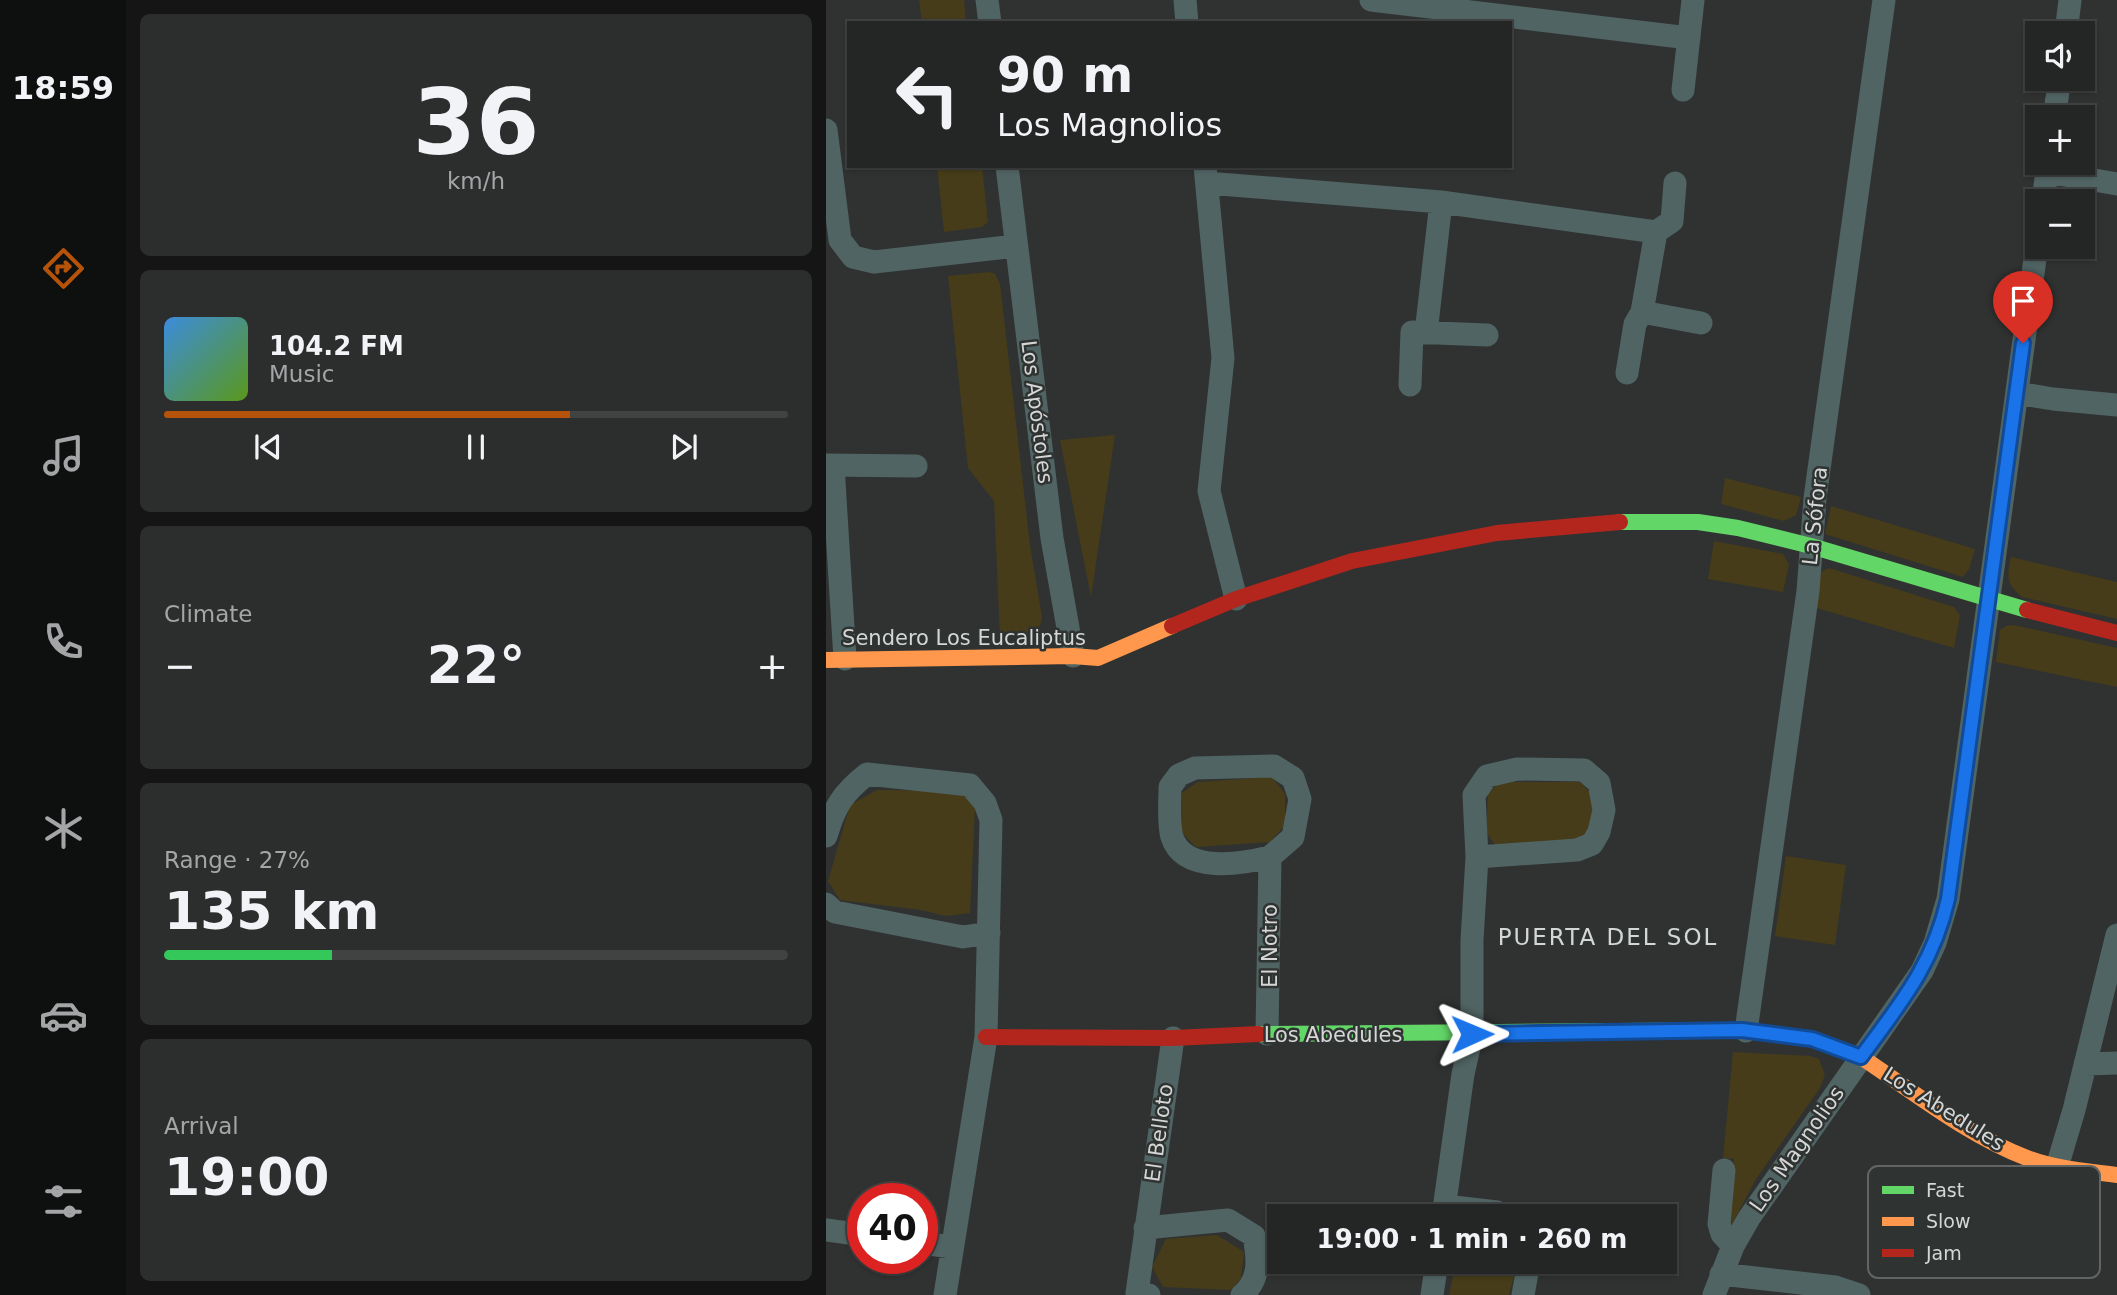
<!DOCTYPE html>
<html lang="en">
<head>
<meta charset="utf-8">
<style>
  body { margin:0; font-family:"DejaVu Sans",sans-serif; background:#2c2e2d; color:#f1f3f6; height:100vh; display:flex; flex-direction:column; font-size:26px; white-space:nowrap }
  * { box-sizing:border-box; margin:0 }
  p { font-size:23px; color:#a3a5a7 }
  .icon { flex:none; width:38px; height:38px; fill:none; stroke:currentColor; stroke-width:2; stroke-linecap:round; stroke-linejoin:round }
  .map { position:relative; flex:1; overflow:hidden }
  .side { display:flex; flex-direction:column; gap:14px; padding:14px; background:#141514; width:700px }
  .side>* { flex:none }
  .hud { position:absolute; left:21px; top:21px; width:665px; height:147px; border-radius:0px; box-shadow:0 2px 5px #0004,0 0 0 2px #414342; background:#242625; color:#f1f3f6; overflow:hidden }
  .buttons { position:absolute; left:1199px; top:21px; display:grid; gap:14px }
  .buttons a { display:grid; place-items:center; width:70px; height:70px; border-radius:0px; background:#242625; box-shadow:0 2px 5px #0004,0 0 0 2px #414342; font-size:35px }
  .speed { position:absolute; left:21px; top:1183px; display:flex; gap:14px; font-size:35px; font-weight:700; text-align:center }
  .speed>* { display:grid; place-content:center; width:91px; height:91px; border-radius:50%; background:#242625; box-shadow:0 2px 5px #0004,0 0 0 2px #414342; line-height:1 }
  .speed .limit { border:10px solid #d22; background:#fff; color:#111 }
  .pin { position:absolute; display:grid; place-items:center; width:60px; height:60px; color:#fff; margin:-72px -30px; border-radius:50% 50% 50% 0; rotate:-45deg; box-shadow:0 0 7px #0007 }
  .pin .icon { rotate:45deg }
  .me { position:absolute; width:77px; margin:-38px; rotate:89deg; stroke-linejoin:round; filter:drop-shadow(0 0 5px #0008) }
  .turn { display:flex; align-items:center; gap:24px; height:147px; padding:0 35px; font-size:32px }
  .turn .icon { width:91px; height:91px; stroke-width:2.5 }
  .turn b { display:block; font-size:49px; line-height:60px }
  .big { font-size:52px; font-weight:700; line-height:1.1 }
  .side .tile { flex:1; display:flex; flex-direction:column; justify-content:center; gap:10px; min-width:0; padding:0 24px; border-radius:10px; background:#2c2e2d }
  .side .dial { align-items:center; gap:0 }
  .dial b { font-size:91px; line-height:1 }
  .song { display:flex; align-items:center; gap:21px }
  .cover { width:84px; height:84px; border-radius:10px; background:linear-gradient(135deg,hsl(210 70% 55%),hsl(90 70% 35%)) }
  .played { height:7px; border-radius:4px; background:linear-gradient(90deg,#b45309 65%,#414342 65%) }
  .keys { display:flex; justify-content:space-around; direction:ltr }
  .heat { display:flex; justify-content:space-between; align-items:center; font-size:38px; direction:ltr }
  .charge { height:10px; border-radius:5px; background:linear-gradient(90deg,#34c759 27%,#414342 0) }
  .trip { position:absolute; left:441px; top:1204px; width:410px; height:70px; border-radius:0px; background:#242625; box-shadow:0 2px 5px #0004,0 0 0 2px #414342; font-weight:700; line-height:70px; text-align:center }
  main { display:flex; flex:1; min-height:0 }
  .tab-bar { display:flex; flex-direction:column; width:126px; justify-content:space-around; align-items:center; background:#0e0f0f; color:#a3a5a7 }
  .tab-bar .icon { width:49px; height:49px }
  .tab-bar .on { color:#b45309 }
  .tab-bar b { font-size:32px; color:#f1f3f6 }
  .map>svg:first-child { display:block }
  .green { fill:#463c19 }
  .lines { fill:none; stroke-linecap:round; stroke-linejoin:round }
  .street { stroke:#506463; stroke-width:23 }
  .fast { stroke:#63d668; stroke-width:16 }
  .slow { stroke:#ff974d; stroke-width:16 }
  .jam { stroke:#b3261e; stroke-width:16 }
  .route-casing { stroke:#114b97; stroke-width:18 }
  .route { stroke:#1a73e8; stroke-width:12 }
  .labels { text-anchor:middle; stroke-width:5; stroke-linejoin:round; paint-order:stroke }
  .street-label { font-size:21px; fill:#d5d7d6; stroke:#2f3331 }
  .neighbourhood-label { font-size:23px; letter-spacing:2px; fill:#d5d7d6; stroke:#2f3331 }
  .key { fill:#2f3331; stroke:#616463; stroke-width:2 }
  .key-label { font-size:19px; fill:#d5d7d6 }
</style>
</head>
<body>
<main>
<nav class="tab-bar">
<b>18:59</b>
<svg class="icon on" aria-label="directions" viewBox="0 0 24 24"><path d="M12 3l9 9-9 9-9-9zM9 14v-3h6M13 9l2 2-2 2"/></svg>
<svg class="icon" aria-label="music" viewBox="0 0 24 24"><path d="M9 18V5l10-2v13"/><circle cx="6" cy="18" r="3"/><circle cx="16" cy="16" r="3"/></svg>
<svg class="icon" aria-label="phone" viewBox="0 0 24 24"><path d="M5 4h4l2 5-3 2q2 4 5 5l2-3 5 2v4C11 20 4 13 5 4z"/></svg>
<svg class="icon" aria-label="climate" viewBox="0 0 24 24"><path d="M12 3v18M4 7l16 10M4 17L20 7"/></svg>
<svg class="icon" aria-label="car" viewBox="0 0 24 24"><path d="M5 17H2v-5l4-1 3-4h7l3 4 3 1v5h-3M9 17h6M6 11h13"/><circle cx="7" cy="17" r="2"/><circle cx="17" cy="17" r="2"/></svg>
<svg class="icon" aria-label="filters" viewBox="0 0 24 24"><path d="M4 7h16M4 17h16"/><circle cx="9" cy="7" r="2"/><circle cx="15" cy="17" r="2"/></svg>
</nav>
<section class="side">
<div class="tile dial"><b>36</b><p>km/h</p></div>
<div class="tile">
<div class="song"><i class="cover"></i><div><b>104.2 FM</b><p>Music</p></div></div>
<div class="played"></div>
<div class="keys"><svg class="icon" aria-label="previous" viewBox="0 0 24 24"><path d="M18 5L8 12l10 7zM5 5v14"/></svg><svg class="icon" aria-label="pause" viewBox="0 0 24 24"><path d="M8 5v14M16 5v14"/></svg><svg class="icon" aria-label="next" viewBox="0 0 24 24"><path d="M6 5l10 7-10 7zM19 5v14"/></svg></div>
</div>
<div class="tile"><p>Climate</p>
<div class="heat"><a>−</a><b class="big">22°</b><a>+</a></div>
</div>
<div class="tile"><p>Range · 27%</p><b class="big">135 km</b><div class="charge"></div></div>
<div class="tile"><p>Arrival</p><b class="big">19:00</b></div>
</section>
<div class="map">
<svg width="1291" height="1295" viewBox="0 0 1291 1295">
  <rect width="100%" height="100%" fill="#303231"/>
  <path class="green" d="M93 0H138L140 23H96Z
    M111 166H156L162 222 156 227 118 232Z
    M163 272 169 274 174 284 204 545 216 617C214 639 191 637 174 638L168 501 142 468 122 276Z
    M289 435 265 597 234 440Z
    M899 478 975 497 970 515 958 521 895 504Z
    M1005 506 1149 549 1143 569 1137 577 999 534Z
    M888 541 957 554 963 565 957 592 882 579Z
    M1185 557 1291 582V619L1196 597C1179 582 1181 578 1185 557Z
    M1003 568 1128 607 1134 615 1128 648 987 607 995 572Z
    M1188 625 1291 648V687L1170 662 1174 630 1180 626Z
    M446 777 459 794V825L444 842 370 847 355 832 356 793 372 782Z
    M673 782H754L767 796 765 828 752 843 670 846 660 832 662 795Z
    M51 790 136 791 149 807 144 913 120 916 95 910 14 900 2 881 24 805Z
    M960 856 1020 865 1009 945 949 936Z
    M907 1052 984 1056 993 1059 999 1075 994 1088 930 1179 904 1228 908 1159 897 1158Z
    M391 1235 418 1252 415 1278 405 1290 337 1287 326 1267 340 1239Z
    M630 1262H690L691 1264 683 1295H623Z"/>
  <g class="lines">
    <path class="street" d="M161 0 164 23
      M359 0 361 23
      M545 0 863 38
      M1240 33 1244 0
      M857 90 867 0
      M1228 117 1234 79
      M0 130 14 240 27 257 48 262 190 246
      M181 166 226 538 247 656
      M379 166 397 358 383 491 410 599
      M1221 172 1291 184
      M381 183 615 202 830 232 816 312
      M1217 201 1222 163
      M830 232 846 221 849 183
      M600 333 615 202
      M801 373 809 324 816 312 875 323
      M584 385 586 332 661 335
      M1191 393 1227 399 1291 405
      M0 465 90 466
      M7 466 19 659
      M0 836C9 806 16 794 41 774L144 785 159 803 165 820 160 1037 119 1295
      M0 904 9 912 137 937 163 933
      M920 1031 982 591 989 498 1058 0
      M441 1034 444 857 467 837 474 799 467 778 448 766 369 768 353 775 344 787C344 802 342 823 346 837 358 874 416 864 444 857
      M1259 1064 1291 1063
      M1231 1167 1248 1110 1291 935
      M898 1170 893 1224 896 1234 907 1246
      M619 1206 671 1212 676 1216
      M617 1216 637 1074 646 1034V940L651 857 648 795 661 776 691 769 758 770 773 783 778 810 773 832 766 844 751 850 651 857
      M319 1228 402 1220 428 1236C432 1258 435 1279 416 1295
      M0 1230 37 1235
      M96 1243 126 1247
      M895 1274 1009 1287 1033 1295
      M323 1295 311 1293 347 1038
      M606 1295 611 1262
      M697 1295 703 1262
      M888 1295 907 1246 923 1218 1096 971 1109 943 1122 899 1211 244"/>
    <path class="fast" d="M794 522H872L912 528 985 546 1201 610
      M433 1034 916 1030 986 1039 1023 1053"/>
    <path class="slow" d="M0 660 247 656 272 658 346 626
      M1023 1053 1035 1057C1088 1092 1141 1135 1201 1158 1230 1169 1261 1171 1291 1175"/>
    <path class="jam" d="M1201 610 1291 633
      M346 626 410 599 526 561 671 533 794 522
      M160 1037 347 1038 433 1034"/>
  </g>
  <g class="lines">
    <g class="route-casing">
      <path id="route" d="M646 1034 916 1030 986 1039 1035 1057C1074 1004 1107 965 1122 899L1197 343"/>
    </g>
    <use href="#route" class="route"/>
  </g>
  <g class="labels">
    <g class="street-label">
      <text transform="translate(211 412) rotate(83)" y="7">Los Apóstoles</text>
      <text transform="translate(989 516) rotate(-84)" y="7">La Sófora</text>
      <text x="138" y="645">Sendero Los Eucaliptus</text>
      <text transform="translate(444 946) rotate(-90)" y="7">El Notro</text>
      <text x="507" y="1042">Los Abedules</text>
      <text transform="translate(1118 1109) rotate(32)" y="7">Los Abedules</text>
      <text transform="translate(333 1133) rotate(-82)" y="7">El Belloto</text>
      <text transform="translate(971 1149) rotate(-55)" y="7">Los Magnolios</text>
    </g>
    <g class="neighbourhood-label">
      <text x="782" y="945">PUERTA DEL SOL</text>
    </g>
  </g>
  <rect x="1042" y="1166" width="232" height="112" rx="10" class="key"/>
  <rect x="1056" y="1186" width="32" height="8" fill="#63d668"/>
  <rect x="1056" y="1217" width="32" height="9" fill="#ff974d"/>
  <rect x="1056" y="1249" width="32" height="8" fill="#b3261e"/>
  <g class="key-label">
    <text x="1100" y="1197">Fast</text>
    <text x="1100" y="1228">Slow</text>
    <text x="1100" y="1260">Jam</text>
  </g>
</svg>
<div class="buttons">
<a><svg class="icon" aria-label="sound" viewBox="0 0 24 24"><path d="M4 9h4l5-4v14l-5-4H4zM17 9q2 3 0 6"/></svg></a>
<a>+</a>
<a>−</a>
</div>
<div class="speed"><div class="limit">40</div></div>
<div class="pin" style="left:1197px;top:343px;background:#d93025"><svg class="icon" aria-label="arrive" viewBox="0 0 24 24"><path d="M6 21V4h12l-3 4 3 4H6"/></svg></div>
<svg class="me" style="left:646px;top:1034px" viewBox="-20 -20 40 40"><path d="M0-17L14 15 0 8-14 15z" fill="#1a73e8" stroke="#fff" stroke-width="4"/></svg>
<div class="trip">19:00 · 1 min · 260 m</div>
<div class="hud">
<div class="turn"><svg class="icon" aria-label="left" viewBox="0 0 24 24"><path d="M17 20v-9H6M10 6l-5 5 5 5"/></svg><div><b>90 m</b>Los Magnolios</div></div>
</div>
</div>
</main>
</body>
</html>
